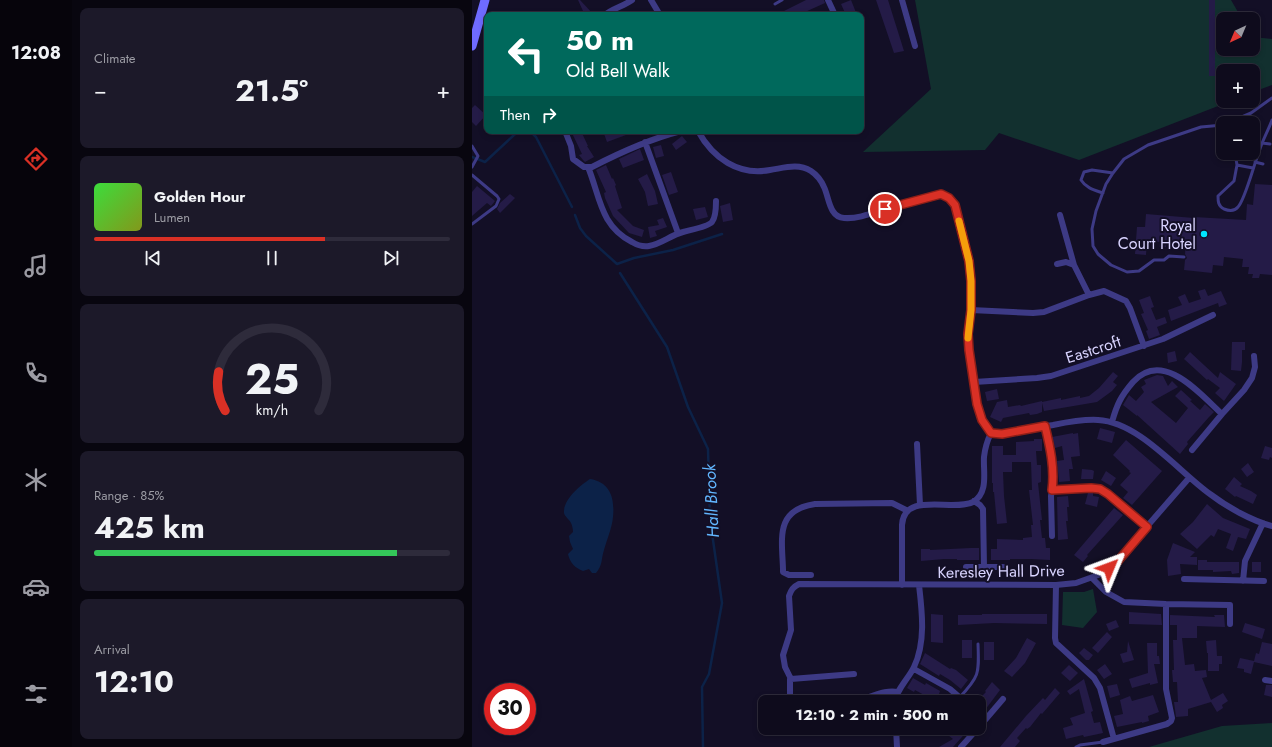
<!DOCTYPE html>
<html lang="en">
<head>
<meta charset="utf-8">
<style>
  body { margin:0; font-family:Jost,sans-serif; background:#1c1929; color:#f1f3f6; height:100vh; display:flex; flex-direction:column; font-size:15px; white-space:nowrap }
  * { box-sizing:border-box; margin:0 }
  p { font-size:13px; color:#9b9ba3 }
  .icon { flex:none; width:22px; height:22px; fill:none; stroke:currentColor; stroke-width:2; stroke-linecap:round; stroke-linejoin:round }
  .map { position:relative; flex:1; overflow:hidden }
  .side { display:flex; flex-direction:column; gap:8px; padding:8px; background:#08060f; width:400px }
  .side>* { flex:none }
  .guide { position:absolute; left:12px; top:12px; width:380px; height:122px; border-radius:8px; box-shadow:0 2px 6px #0003,0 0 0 1px #2e2b3b; background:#00695c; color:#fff; overflow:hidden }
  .needle { width:26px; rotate:224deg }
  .tools { position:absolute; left:744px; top:12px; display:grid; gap:8px }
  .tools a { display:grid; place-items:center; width:44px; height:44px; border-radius:8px; background:#0e0b1c; box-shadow:0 2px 6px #0003,0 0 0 1px #2e2b3b; font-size:20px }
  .speed { position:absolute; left:12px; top:683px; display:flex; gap:8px; font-size:20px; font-weight:700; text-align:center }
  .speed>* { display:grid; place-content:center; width:52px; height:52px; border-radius:50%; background:#0e0b1c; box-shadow:0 2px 6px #0003,0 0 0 1px #2e2b3b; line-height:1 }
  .speed .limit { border:6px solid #d22; background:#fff; color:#111 }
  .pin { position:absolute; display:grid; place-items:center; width:34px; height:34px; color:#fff; margin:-17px; border:2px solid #fff; border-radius:50%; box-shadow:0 1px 4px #0007 }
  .me { position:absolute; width:44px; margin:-22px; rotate:46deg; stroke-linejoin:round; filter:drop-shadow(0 0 3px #0008) }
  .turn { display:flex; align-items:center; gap:14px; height:84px; padding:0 16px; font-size:18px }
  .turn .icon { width:52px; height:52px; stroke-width:2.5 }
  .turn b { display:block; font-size:28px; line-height:34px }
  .then { display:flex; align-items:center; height:38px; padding:0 16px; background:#0003; gap:8px; font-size:15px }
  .big { font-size:30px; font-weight:700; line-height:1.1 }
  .side .card { flex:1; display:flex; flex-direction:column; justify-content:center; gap:6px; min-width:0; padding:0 14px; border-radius:8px; background:#1c1929 }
  .side .dial { align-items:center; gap:0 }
  .dial svg { height:104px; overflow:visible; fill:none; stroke:#2e2b3b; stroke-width:7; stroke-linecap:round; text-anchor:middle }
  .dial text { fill:#f1f3f6; stroke:none }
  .song { display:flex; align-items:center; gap:12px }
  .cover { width:48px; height:48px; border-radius:6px; background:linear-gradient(135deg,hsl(120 70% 55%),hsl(70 70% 35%)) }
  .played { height:4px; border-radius:2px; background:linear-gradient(90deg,#d93025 65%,#2e2b3b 65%) }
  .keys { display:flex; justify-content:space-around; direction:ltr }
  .heat { display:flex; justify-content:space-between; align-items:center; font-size:22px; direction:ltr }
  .charge { height:6px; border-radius:3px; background:linear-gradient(90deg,#34c759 85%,#2e2b3b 0) }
  .trip { position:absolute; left:286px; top:695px; width:228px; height:40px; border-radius:8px; background:#0e0b1c; box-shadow:0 2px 6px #0003,0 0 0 1px #2e2b3b; font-weight:700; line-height:40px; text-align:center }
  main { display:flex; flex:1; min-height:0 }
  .tabs { display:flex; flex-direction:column; width:72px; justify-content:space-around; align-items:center; background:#06040b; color:#9b9ba3 }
  .tabs .icon { width:28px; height:28px }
  .tabs .active { color:#d93025 }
  .tabs b { font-size:18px; color:#f1f3f6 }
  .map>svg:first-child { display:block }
  .green { fill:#12302f }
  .water { fill:#0c2248 }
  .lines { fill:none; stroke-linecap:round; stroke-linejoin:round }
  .stream { stroke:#0c2248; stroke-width:2.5 }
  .building { fill:#241b47 }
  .lane { stroke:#3d3a85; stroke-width:3 }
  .street { stroke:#3d3a85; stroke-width:6 }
  .secondary { stroke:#6f6bff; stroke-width:9 }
  .route-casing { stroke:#8d1f18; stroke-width:10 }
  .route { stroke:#d93025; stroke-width:7 }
  .slow { stroke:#f59e0b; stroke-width:7 }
  .poi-dot { fill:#00e5ff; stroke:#130f26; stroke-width:1.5 }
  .labels { text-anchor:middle; stroke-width:4; stroke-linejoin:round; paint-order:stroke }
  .poi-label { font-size:16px; fill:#d9d4ff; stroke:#130f26; text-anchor:end }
  .street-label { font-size:16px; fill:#d9d4ff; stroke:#130f26 }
  .water-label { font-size:17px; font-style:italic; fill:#62b6ff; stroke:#130f26 }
</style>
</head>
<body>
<main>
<nav class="tabs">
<b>12:08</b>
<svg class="icon active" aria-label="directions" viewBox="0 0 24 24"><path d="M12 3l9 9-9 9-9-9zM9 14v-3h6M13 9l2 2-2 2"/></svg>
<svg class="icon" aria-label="music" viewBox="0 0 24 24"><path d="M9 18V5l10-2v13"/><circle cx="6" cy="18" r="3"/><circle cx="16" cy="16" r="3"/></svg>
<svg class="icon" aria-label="phone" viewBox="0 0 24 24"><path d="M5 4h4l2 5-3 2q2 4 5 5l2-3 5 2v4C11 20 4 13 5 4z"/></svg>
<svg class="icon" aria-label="climate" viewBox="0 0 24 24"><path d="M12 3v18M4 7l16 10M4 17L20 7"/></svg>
<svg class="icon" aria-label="car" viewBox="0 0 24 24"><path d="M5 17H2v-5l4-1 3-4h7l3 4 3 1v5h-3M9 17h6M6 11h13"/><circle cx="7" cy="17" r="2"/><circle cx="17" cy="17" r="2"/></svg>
<svg class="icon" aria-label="filters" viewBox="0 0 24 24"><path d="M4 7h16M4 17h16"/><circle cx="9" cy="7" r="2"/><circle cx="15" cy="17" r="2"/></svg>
</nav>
<section class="side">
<div class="card"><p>Climate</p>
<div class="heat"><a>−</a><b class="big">21.5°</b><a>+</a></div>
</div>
<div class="card">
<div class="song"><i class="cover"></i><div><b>Golden Hour</b><p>Lumen</p></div></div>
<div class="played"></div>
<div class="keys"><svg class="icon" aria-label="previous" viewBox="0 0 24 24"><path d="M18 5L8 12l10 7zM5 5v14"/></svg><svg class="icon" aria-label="pause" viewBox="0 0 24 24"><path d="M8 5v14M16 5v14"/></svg><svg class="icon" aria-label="next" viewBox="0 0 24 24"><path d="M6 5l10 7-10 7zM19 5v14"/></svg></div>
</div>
<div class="card dial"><svg viewBox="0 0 100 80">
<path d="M14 69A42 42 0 1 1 86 69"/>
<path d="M14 69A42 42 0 0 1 9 39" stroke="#d93025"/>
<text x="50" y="56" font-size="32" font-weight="700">25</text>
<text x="50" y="72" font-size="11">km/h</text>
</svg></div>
<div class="card"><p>Range · 85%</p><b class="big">425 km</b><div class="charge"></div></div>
<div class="card"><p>Arrival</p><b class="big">12:10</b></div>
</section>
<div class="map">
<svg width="800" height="747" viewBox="0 0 800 747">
  <rect width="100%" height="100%" fill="#130f26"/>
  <path class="green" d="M443 0H759L770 19H751V49H781V37L800 39V85L781 92V71H751V101H759L607 160 527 133 513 150 391 152 459 89Z
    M621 589 625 612 611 628 590 625 591 592H612Z
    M800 723V747H677L750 726Z"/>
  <path class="water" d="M118 479C138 482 143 498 141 517 140 528 135 539 132 550 129 559 131 565 124 573H120L117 569 111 571C103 568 98 563 96 554L101 549 98 542 97 536 101 532C101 529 100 525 99 523 97 519 93 517 92 513 91 499 109 485 118 479Z"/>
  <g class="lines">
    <path class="stream" d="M58 131 64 137 100 207
      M0 157 13 162 42 135 49 131
      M103 215 108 228 114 236 145 264 162 258 201 250 250 234
      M148 273 195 347 216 407 236 449 238 519 250 603 237 674 230 687 231 747"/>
  </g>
  <path class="building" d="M106 0H108L122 15H106L111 11Z
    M334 0H352L353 3 333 12 335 15H304Z
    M379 0 385 15H374L369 4Z
    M404 0H416L432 51 422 53Z
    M737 0H743V76H737Z
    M3 105 14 115 4 126 0 122V108Z
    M99 131H109L116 146H115L122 157 113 162 111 160 107 155 110 154Z
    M131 131H162V132L135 142Z
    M210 136 215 142 204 150 200 144Z
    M189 145 192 156 184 158 181 147Z
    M168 149 172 160 151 168 147 159Z
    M134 165 140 179 141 178 144 185 143 186 150 208 145 210 161 226 172 230 170 237 157 233 141 216 133 198 132 193 134 192 124 170Z
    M199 172 206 192 197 195 190 175Z
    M175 174 183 191 186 204 176 206 173 192 166 179Z
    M783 184 800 185V275L788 274 787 278H780L781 274H776L777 267H770L771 259 752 257 751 266 741 265 740 273 712 270 713 260 715 258 713 254 714 241 694 240V247H687L688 242 675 241 674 255 663 254 665 227H673L674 214 722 218V217L774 220 775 204 781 205Z
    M5 186 23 201 19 206 15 203 0 216V192Z
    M38 194 43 198 28 213 25 209 28 203Z
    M258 203 261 220 251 222 248 206Z
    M233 207 236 217 224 220 221 209Z
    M191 218 195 227 183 231 185 236 178 238 176 227 187 225 185 220Z
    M733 289 736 296 749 291 755 304 747 307 746 303 699 321 696 310 710 305 706 297 713 294 717 303 729 299 726 291Z
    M678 296 682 307 679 308 684 320 693 317 695 323 685 327 688 335 677 339 674 331 676 330 669 314 672 313 667 300Z
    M760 342H773V350H770V362L769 371 759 370Z
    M703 351 705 361 696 363 695 353Z
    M718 352 746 378 748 372 764 384 752 401 743 393 748 388 736 379 735 380 712 359Z
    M641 372 646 376 641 382 645 385 640 391 625 402 572 411 570 403V412L565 414 558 415 557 413 531 418 529 422 518 417 525 402 535 400 536 407 548 405 549 406 570 401V402L589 398V400L608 396V398L617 396 627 388Z
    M685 375 691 376 696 386 700 381 706 387 679 402 704 423 716 408 703 396 709 390 720 400 718 401 728 410 733 404 742 412 737 417 715 442 716 444 708 454 665 415V416L651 405 657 395 664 401 672 392 669 387 674 384 672 380Z
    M525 389 527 399 515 401 513 392Z
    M628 428 643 432 640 443 625 439Z
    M601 433V434L606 433 608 456 599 457 601 469H597L598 481 587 482 585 461 592 460 590 446 583 448 580 437Z
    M562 439H570V451H564L565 465H569V482L566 483 570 520H568L570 538H573L574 548H578V560L559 559H538V560H519V549H525V539L551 540V538L560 537 559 525H561L557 490H560L559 462H540V472H531L532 496 535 523 525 524 522 492H521V483H520V446H531V455H544V442L562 441Z
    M654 440 690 471 660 505 651 498 656 492 648 485 659 473 657 472 658 471 641 455Z
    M793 446 800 448V458L798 457 797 460 789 458Z
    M776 463 782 472 775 477 769 469Z
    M610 469 620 470 622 471 621 479H609Z
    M634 471 644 478 639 486 629 480Z
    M762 477 770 484 768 486 779 491 785 495 781 504 764 496 763 497 753 489Z
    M616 493H621V496L627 497 625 507 613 504Z
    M596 496 597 507H595L596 521H594L596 539 586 540 585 497Z
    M735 504 751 518 778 529 774 539 766 537 761 551 754 548 759 534 746 529 742 537 739 535 725 549 708 534 721 522Z
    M642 508 651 515 615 555 616 556 611 562 602 555Z
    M701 543 723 552 718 557H725V565L708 564 709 574 696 576 695 560Z
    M499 548H507V560H485V559H472L449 561V549H458V550Z
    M726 560H735V562H767V573L760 574 759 571 741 572V570H726Z
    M780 562H789V572H780Z
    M657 612 689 614 690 625 657 624Z
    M459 614 471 615V643L459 642Z
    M510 614H575V624L522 623 486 625V615H510Z
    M698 615 743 617 742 615H752L753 627 725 626V638H710L713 665 722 664 723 671 734 670 735 677 730 678 739 700 751 693 756 701 750 705 751 708 745 712 739 702 716 709V716L704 717 702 702H706L705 682H701L700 670H702L701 640H705V625H698Z
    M644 620 647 627 637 631 634 624Z
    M773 623 793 629 790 639 770 632Z
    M635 632 640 637 626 653 620 648Z
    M555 638 564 643 553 663 540 677 532 671 544 658Z
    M490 640H500V658H490Z
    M744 640 745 656H750V664H747V671H736V653H735L734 641Z
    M656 641 662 660 651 663 648 654 655 652Z
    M512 642H522V660H512Z
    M790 642 800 644V666L782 662 779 674 772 672V669L765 668 768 658 782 661 784 653 787 654Z
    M675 643H685V656H687L688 664H682L686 683 678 685V683L660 688 657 679 676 673Z
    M612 648 621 655 617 660H614L607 653Z
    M453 653 478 669 479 668 484 670 496 680 489 689 478 680 468 674 467 676 448 664Z
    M633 664 640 674 632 679 625 670Z
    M597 665 606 673 598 681 589 673Z
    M441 678 453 685 454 683 468 691 467 694 476 702H465L443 690 442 692 435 688Z
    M612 679 621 711 619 712 622 723 628 722 631 733 612 737 611 735 594 739 591 728 601 725 598 718 613 713 607 689 598 695 595 691Z
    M520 682 528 690 513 710 507 705V702H504L514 692 513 691Z
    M645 684 648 695 638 698 635 686Z
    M794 685H800V697L792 695Z
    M583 688 588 693 570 714 569 713 558 727 555 729 554 728 545 738 548 741 543 747H528L554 716 571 698 573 700Z
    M681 695 687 712 676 716 677 721 670 723V722L645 727 642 716 651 714 648 700 658 696 660 701Z
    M483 728H498L481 747H467L481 739 476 735Z"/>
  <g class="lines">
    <path class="lane" d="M303 4 310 0
      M756 123 779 113 800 98
      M790 143 798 144
      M0 146 6 156 0 167
      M763 153 765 165 762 181 746 196C746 201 746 206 752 209 757 211 762 212 766 207 773 200 782 164 787 152 790 141 796 131 800 120
      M783 162 791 164
      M765 165 781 168
      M641 173 634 184 624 211 620 229 621 246 626 254 639 265 655 272 667 271 682 260H692L697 256 712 257
      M0 175 25 196 27 199 24 206 0 224
      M631 193C622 190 614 188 609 180L612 172 620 170 641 173 652 159 676 145 729 127 751 125
      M487 698C508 676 507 673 506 644
      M604 747 608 745 631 742"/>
    <path class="street" d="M179 0 188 15
      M356 0 363 15
      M430 0 443 46
      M133 15C139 9 152 6 160 0
      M93 131 99 146 101 159 112 167H120C149 152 178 139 209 131
      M226 131C241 158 266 176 298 170 312 168 326 163 339 171 345 175 349 180 352 187 357 197 357 217 372 218 385 219 398 214 410 210 430 205 449 199 469 194L477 198 483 205 497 261 499 281V310L496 334 497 350 505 404 511 420 519 433 530 434C547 431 564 428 581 425 596 422 611 419 626 420 667 422 706 471 738 494 755 507 780 521 800 526
      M173 142 206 233
      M116 167C128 196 128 226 160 242 165 245 171 247 177 246 189 244 199 235 211 232 218 230 236 227 240 222 244 217 244 208 244 201
      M588 215 602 265
      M585 264 594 262 602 265 617 295
      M499 310 561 313 572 312 617 295 632 291 654 301 658 308 672 346
      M502 382 565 378 579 376 691 339 741 315
      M640 422C645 404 649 396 661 382 691 349 728 394 750 414
      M573 426 579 451 580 472 581 484 579 496 580 536
      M445 444 448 505
      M720 450 750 414 772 390 780 378 783 367 782 356
      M580 490 619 488 628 489 636 494 675 527
      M502 501 508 505 511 509 512 567
      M494 567H531
      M339 575H317L311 572V569C310 538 303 510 343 504L420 503 436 511
      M620 578 634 592 652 602 694 604 758 605V624
      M712 579 792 581
      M771 581 773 561 791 523
      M430 585V525C432 491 480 512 501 502 517 493 511 471 512 457 513 448 515 441 519 433
      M584 585 583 638 584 643 622 678 628 688 642 739
      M442 669 478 689 493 702
      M319 679 382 674
      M793 680 800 681
      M318 702V679H319L313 667 311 655 319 630 317 596C319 590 321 587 327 584L584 585 604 583 629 574 645 561 717 478
      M364 702C372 699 381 701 389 699 403 696 411 690 426 692
      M423 702C424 690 437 678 442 667 454 642 450 611 447 585
      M507 714 513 719
      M507 727 531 699
      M424 728 425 747
      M631 742 695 724 699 721 700 718 694 689V604
      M489 747 506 728"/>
    <path class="secondary" d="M0 46 13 0"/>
  </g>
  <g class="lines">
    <g class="route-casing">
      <path id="route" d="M413 209 469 194 477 198 483 205 497 261 499 281V310L496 334 497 350 505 404 510 420 519 433 530 434 573 426C578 447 583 469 580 490L619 488 628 489 636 494 675 527 646 561 637 568"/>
    </g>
    <use href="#route" class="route"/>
    <path class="slow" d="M487 221 497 261 499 281V310L496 338"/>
  </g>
  <circle class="poi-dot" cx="732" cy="234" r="4"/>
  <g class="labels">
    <g class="poi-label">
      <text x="724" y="231">Royal<tspan x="724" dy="18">Court Hotel</tspan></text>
    </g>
    <g class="street-label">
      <text transform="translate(621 349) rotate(-18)" y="6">Eastcroft</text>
      <text transform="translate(529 571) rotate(-1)" y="6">Keresley Hall Drive</text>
    </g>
    <g class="water-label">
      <text transform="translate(239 501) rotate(-93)" y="6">Hall Brook</text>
    </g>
  </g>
</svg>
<div class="tools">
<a><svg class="needle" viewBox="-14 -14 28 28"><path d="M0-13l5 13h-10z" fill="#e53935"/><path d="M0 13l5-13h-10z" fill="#9b9ba3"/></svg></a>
<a>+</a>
<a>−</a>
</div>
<div class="speed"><div class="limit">30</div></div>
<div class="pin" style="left:413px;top:209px;background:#d93025"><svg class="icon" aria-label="arrive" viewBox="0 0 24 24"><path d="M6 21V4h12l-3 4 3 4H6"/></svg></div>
<svg class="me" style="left:637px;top:568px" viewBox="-20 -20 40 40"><path d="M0-17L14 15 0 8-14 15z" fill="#d93025" stroke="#fff" stroke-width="4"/></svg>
<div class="trip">12:10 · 2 min · 500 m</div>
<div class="guide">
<div class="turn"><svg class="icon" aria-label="left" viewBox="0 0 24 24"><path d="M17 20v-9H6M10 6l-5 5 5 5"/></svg><div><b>50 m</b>Old Bell Walk</div></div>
<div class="then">Then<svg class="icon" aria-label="right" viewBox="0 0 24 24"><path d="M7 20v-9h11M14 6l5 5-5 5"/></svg></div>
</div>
</div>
</main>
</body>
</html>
